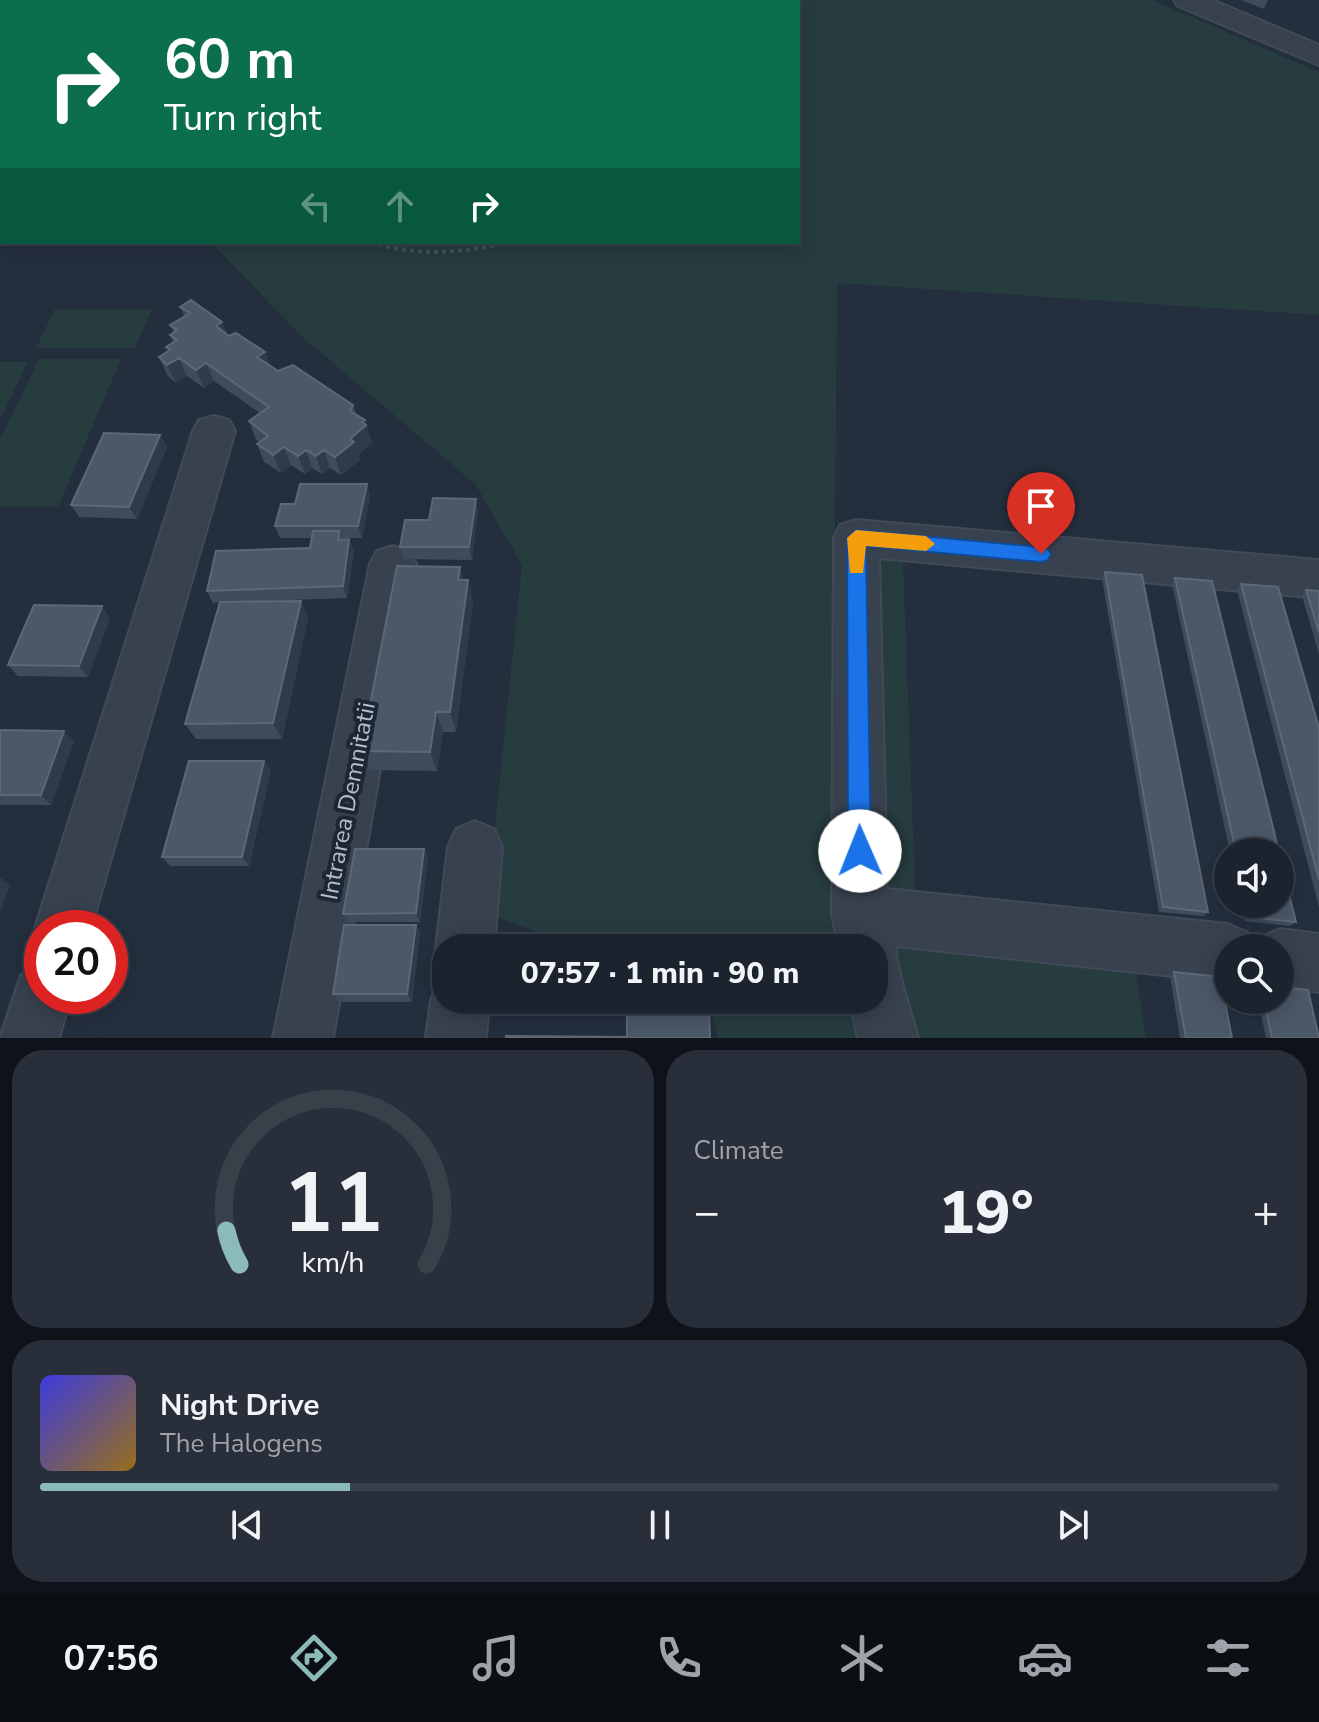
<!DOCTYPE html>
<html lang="en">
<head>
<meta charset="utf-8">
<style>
  body { margin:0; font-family:"Nunito Sans",sans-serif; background:#282f3a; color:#f1f3f6; height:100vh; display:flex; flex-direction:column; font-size:30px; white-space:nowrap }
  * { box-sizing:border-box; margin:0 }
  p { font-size:26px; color:#a0a4aa }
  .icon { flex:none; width:44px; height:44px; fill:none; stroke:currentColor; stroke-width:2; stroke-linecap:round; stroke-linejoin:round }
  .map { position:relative; height:1038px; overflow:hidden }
  .details { display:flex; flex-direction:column; gap:12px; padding:12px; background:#0f1319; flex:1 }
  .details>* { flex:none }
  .guide { position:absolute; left:0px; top:0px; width:800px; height:244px; box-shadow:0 4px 20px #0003,0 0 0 2px #39404a; background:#0b6e4f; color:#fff; overflow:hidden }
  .buttons { position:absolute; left:1214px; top:838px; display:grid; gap:16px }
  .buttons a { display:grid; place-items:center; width:80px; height:80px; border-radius:50%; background:#1b232e; box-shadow:0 4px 20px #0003,0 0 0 2px #39404a; font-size:40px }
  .speed { position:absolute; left:24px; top:910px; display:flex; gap:16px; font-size:40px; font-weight:700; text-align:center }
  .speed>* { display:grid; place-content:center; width:104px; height:104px; border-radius:50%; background:#1b232e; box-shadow:0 4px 20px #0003,0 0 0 2px #39404a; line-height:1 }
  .speed .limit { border:12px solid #d22; background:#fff; color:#111 }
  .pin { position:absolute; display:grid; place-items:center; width:68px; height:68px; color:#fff; margin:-82px -34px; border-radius:50% 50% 50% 0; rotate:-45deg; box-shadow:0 0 8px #0007 }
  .pin .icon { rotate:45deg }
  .me { position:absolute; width:88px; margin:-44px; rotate:359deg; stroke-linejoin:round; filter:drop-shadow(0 0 6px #0008) }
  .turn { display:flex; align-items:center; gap:28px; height:168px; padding:0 32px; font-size:36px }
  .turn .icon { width:104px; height:104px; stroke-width:2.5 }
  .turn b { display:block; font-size:56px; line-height:68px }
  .lanes { display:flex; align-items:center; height:76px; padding:0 32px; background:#0003; justify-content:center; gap:40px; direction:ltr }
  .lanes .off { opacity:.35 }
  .big { font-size:60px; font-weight:800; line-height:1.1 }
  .details .widget { flex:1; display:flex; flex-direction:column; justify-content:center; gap:12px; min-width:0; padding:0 28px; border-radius:32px; background:#282f3a }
  .details .dial { align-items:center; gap:0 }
  .dial svg { height:208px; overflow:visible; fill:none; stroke:#39404a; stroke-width:7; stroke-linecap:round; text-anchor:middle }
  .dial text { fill:#f1f3f6; stroke:none }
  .song { display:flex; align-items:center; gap:24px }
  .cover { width:96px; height:96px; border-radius:12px; background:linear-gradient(135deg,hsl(240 70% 55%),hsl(40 70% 35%)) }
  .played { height:8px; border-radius:4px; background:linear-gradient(90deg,#8bbbb9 25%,#39404a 25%) }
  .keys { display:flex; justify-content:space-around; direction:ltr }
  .heat { display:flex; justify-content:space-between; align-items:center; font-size:44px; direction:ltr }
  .details .tiles { flex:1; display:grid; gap:12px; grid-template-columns:1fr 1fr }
  .widget:last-child { grid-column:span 2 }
  .trip { position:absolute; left:432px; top:934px; width:456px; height:80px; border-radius:32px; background:#1b232e; box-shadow:0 4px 20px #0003,0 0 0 2px #39404a; font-weight:800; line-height:80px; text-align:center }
  .tabs { display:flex; height:128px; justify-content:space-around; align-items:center; background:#0b0e12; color:#a0a4aa }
  .tabs .icon { width:56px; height:56px }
  .tabs .current { color:#8bbbb9 }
  .tabs b { font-size:36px; color:#f1f3f6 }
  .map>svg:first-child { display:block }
  .green { fill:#263c3f }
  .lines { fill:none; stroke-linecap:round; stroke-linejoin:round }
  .minor-casing { stroke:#414a57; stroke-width:4 }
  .path { stroke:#3f5557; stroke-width:4; stroke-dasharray:4 4; stroke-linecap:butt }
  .minor { fill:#38414e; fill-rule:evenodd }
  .wall { fill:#3f4b5c }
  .shaded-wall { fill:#2f3b4b }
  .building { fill:#4b5868; stroke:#5c6777; stroke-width:2 }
  .route { fill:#1a73e8; stroke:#114b97; stroke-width:2 }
  .slow { fill:#f59e0b }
  .labels { text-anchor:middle; stroke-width:8; stroke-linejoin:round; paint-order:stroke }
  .street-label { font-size:24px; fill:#b4bcc9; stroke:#1d2633 }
</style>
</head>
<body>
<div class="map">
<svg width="1319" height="1038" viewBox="0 0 1319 1038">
  <rect width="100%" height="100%" fill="#242f3e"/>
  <path class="green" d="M0 0H1152L1319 72V315L837 283 835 529 902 535 916 912 1130 934 1146 1038H718L708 1000H874V948H598L572 944 486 913 522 565 476 485 305 339 210 242H798V2H2L0 219Z
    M55 309H152L135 348H36Z
    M39 359H121L58 507H0V439Z
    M0 362H28L0 420Z"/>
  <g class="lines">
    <g class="minor-casing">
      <path id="minor" d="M1174 0H1212L1319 45V65L1178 6Z
        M214 416 229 420 235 431 91 928H42V945L35 928 193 431 199 420Z
        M856 520 1319 560V598L879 558 887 889 1228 924 1248 933 1255 948H1228V982L896 946C893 960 913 1018 918 1038H858L850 1000H874V948H839L832 914 834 538 840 525Z
        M393 546 409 551 416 564 333 1038H273L370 564 377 551Z
        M475 821 494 829 502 847 494 948H446V969L436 948 448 847 456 829Z
        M1280 929 1319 934V992L1280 987V948H1255L1260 938Z
        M42 967V996H71L59 1038H0L21 975Z
        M446 976V1000H489L486 1038H426L431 1000 439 979Z"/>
    </g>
    <path class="path" d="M170 0 173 2
      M448 0 451 2
      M371 242C418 257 462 253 509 242"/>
    <use href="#minor" class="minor"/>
  </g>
  <path class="wall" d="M1241 0H1268L1264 9Z
    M180 307 228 335 265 352 270 366 278 371 353 405 356 414 365 420 372 443 358 455 360 460 341 475 330 468 322 474 312 468 305 474 291 465 281 473 264 462 257 444 260 442 256 440 249 421 260 413 214 381 204 388 187 376 176 383 168 376 159 357 168 351 166 347 173 342 170 335 174 332 170 325 184 316Z
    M160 435 167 447 137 519 79 517 71 505Z
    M367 484 370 497 362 538H342V539H349L354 551 347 598 236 602 301 601 308 618 282 739H196L185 724 220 602 213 603 207 591 310 548 312 538H280L275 526 295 504Z
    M478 511 472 560 403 559 400 547 429 520Z
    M460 567 463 580H468L473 601 456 732H443L437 771 370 770 361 751Z
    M1105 572 1208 912 1203 916 1159 912 1102 578Z
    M1175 578 1279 852H1230L1172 584Z
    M1241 584 1319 728V907L1237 590Z
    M1306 590 1319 591V654L1302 596Z
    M102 606 110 618 88 677 18 676 8 665Z
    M0 730 74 741 51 805H0Z
    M264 761 271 771 249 866H170L162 857Z
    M424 849 428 859 420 922H349L343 914Z
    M1241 904H1280L1296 922 1290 926 1245 921Z
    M416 925 420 933 412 1002H339L333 994Z
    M1174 972 1232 1038H1180L1170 976Z
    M1258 1000H1280L1319 1038H1266Z"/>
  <path class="shaded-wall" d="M222 322 230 341 216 326Z
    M265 352 272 371 257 357Z
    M179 358 187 376 176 383 167 365Z
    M206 363 214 381 204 388 196 370Z
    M365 420 372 443 358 455 360 460 341 475 335 457Z
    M160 435 167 447 137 519 129 507Z
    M284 447 291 465 281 473 273 455Z
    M306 450 312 468 305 474 298 456Z
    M324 450 330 468 322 474 316 456Z
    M367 484 370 497 362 538 358 526Z
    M476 499 478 511 472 560 469 547Z
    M349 539 354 551 347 598 343 586Z
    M460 567 465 588 458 580Z
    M468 580 473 601 456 732 450 712Z
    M301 601 308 618 282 739 273 723Z
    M102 606 110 618 88 677 79 666Z
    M436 712 443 732 437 771 430 752Z
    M64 731 74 741 51 805 41 795Z
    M264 761 271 771 249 866 242 857Z
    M424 849 428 859 420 922 416 913Z
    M0 877 10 885 0 912Z
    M416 925 420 933 412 1002 407 994Z"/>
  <path class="building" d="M191 300 222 322 216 326 229 336 236 333 265 352 257 357 278 371 293 365 353 405 350 411 365 420 362 422 366 425 350 439 354 442 335 457 324 450 316 456 306 450 298 456 284 447 273 455 257 444 268 436 249 421 269 407 206 363 196 370 179 358 167 365 159 357 170 350 166 347 177 340 170 335 177 330 170 325 190 313 180 307Z
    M104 433 160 435 129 507 71 505Z
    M300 484H367L358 526H275L281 504H295Z
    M433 498 476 499 469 547H400L405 520H429Z
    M313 531H339L338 540 349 539 343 586 207 591 216 551 310 548Z
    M397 566 460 567 458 580H468L450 712H436L430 752 361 751Z
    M1105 572 1142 575 1208 912 1163 907Z
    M1175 578 1212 581 1279 852H1236Z
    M1241 584 1278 587 1319 728V880Z
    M1306 590 1319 591V632Z
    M301 601 273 723 185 724 220 602Z
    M34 605 102 606 79 666 8 665Z
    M0 730 64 731 41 795H0Z
    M189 761H264L242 857H162Z
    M355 849H424L416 913 343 914Z
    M1280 858 1296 922 1250 917 1247 904H1280Z
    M344 925H416L407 994H333Z
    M1174 972 1220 977 1232 1038H1186Z
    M1280 987 1308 990 1319 1038H1272L1264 1000H1280Z
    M627 1008 709 1009 710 1038H506V1036L627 1037Z"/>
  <path class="route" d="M856 530 1041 547 1048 549 1051 554 1048 560 1041 562 866 546 871 851 868 859 860 862 852 859 848 851 847 538Z"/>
  <path class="slow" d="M856 530 926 536 935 544 926 551 866 546 863 573H850L847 538Z"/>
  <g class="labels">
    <g class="street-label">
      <text transform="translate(348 801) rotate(-79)" y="8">Intrarea Demnitatii</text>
    </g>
  </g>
</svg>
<div class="buttons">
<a><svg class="icon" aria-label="sound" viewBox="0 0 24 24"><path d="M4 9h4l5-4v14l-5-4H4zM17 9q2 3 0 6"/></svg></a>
<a><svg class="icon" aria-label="search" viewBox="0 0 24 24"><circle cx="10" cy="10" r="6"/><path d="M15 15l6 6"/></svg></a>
</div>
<div class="speed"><div class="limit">20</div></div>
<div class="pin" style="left:1041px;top:554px;background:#d93025"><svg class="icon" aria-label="arrive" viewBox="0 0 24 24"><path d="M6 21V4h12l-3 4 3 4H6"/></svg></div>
<svg class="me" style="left:860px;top:851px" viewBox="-20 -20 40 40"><circle r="19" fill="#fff"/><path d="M0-13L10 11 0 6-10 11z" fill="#1a73e8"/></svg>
<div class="trip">07:57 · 1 min · 90 m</div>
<div class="guide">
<div class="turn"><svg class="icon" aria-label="right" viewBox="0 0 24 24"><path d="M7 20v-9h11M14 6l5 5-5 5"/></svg><div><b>60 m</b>Turn right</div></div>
<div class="lanes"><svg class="icon off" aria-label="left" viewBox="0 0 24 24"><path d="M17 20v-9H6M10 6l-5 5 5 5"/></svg><svg class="icon off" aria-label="ahead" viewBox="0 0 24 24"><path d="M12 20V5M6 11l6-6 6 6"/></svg><svg class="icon" aria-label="right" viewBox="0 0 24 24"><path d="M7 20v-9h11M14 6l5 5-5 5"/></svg></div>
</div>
</div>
<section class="details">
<div class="tiles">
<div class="widget dial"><svg viewBox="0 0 100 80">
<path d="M14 69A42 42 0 1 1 86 69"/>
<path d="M14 69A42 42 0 0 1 9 56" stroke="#8bbbb9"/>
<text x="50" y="56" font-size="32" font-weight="700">11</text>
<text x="50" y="72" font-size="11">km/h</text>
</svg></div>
<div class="widget"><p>Climate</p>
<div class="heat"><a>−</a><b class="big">19°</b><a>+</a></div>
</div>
<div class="widget">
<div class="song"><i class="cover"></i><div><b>Night Drive</b><p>The Halogens</p></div></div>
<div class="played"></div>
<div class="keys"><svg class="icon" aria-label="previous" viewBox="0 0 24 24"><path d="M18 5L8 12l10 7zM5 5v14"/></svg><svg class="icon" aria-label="pause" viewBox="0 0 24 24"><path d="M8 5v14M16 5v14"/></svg><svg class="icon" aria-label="next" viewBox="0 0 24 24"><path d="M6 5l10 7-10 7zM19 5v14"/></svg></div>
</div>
</div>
</section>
<nav class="tabs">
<b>07:56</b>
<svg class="icon current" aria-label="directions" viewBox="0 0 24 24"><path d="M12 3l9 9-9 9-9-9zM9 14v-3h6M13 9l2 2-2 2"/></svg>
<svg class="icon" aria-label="music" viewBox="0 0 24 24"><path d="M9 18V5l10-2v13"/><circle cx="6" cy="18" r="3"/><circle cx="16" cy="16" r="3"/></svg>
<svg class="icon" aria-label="phone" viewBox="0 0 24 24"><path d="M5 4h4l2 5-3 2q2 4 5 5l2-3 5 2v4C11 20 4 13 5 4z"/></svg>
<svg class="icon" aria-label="climate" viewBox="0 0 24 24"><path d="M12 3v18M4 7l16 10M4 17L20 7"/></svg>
<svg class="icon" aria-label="car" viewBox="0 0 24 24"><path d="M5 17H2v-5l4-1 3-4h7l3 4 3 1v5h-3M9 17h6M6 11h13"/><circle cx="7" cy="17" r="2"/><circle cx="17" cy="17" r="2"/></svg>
<svg class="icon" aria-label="filters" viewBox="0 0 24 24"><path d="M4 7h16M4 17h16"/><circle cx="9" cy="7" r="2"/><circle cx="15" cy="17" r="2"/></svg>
</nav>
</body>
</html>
